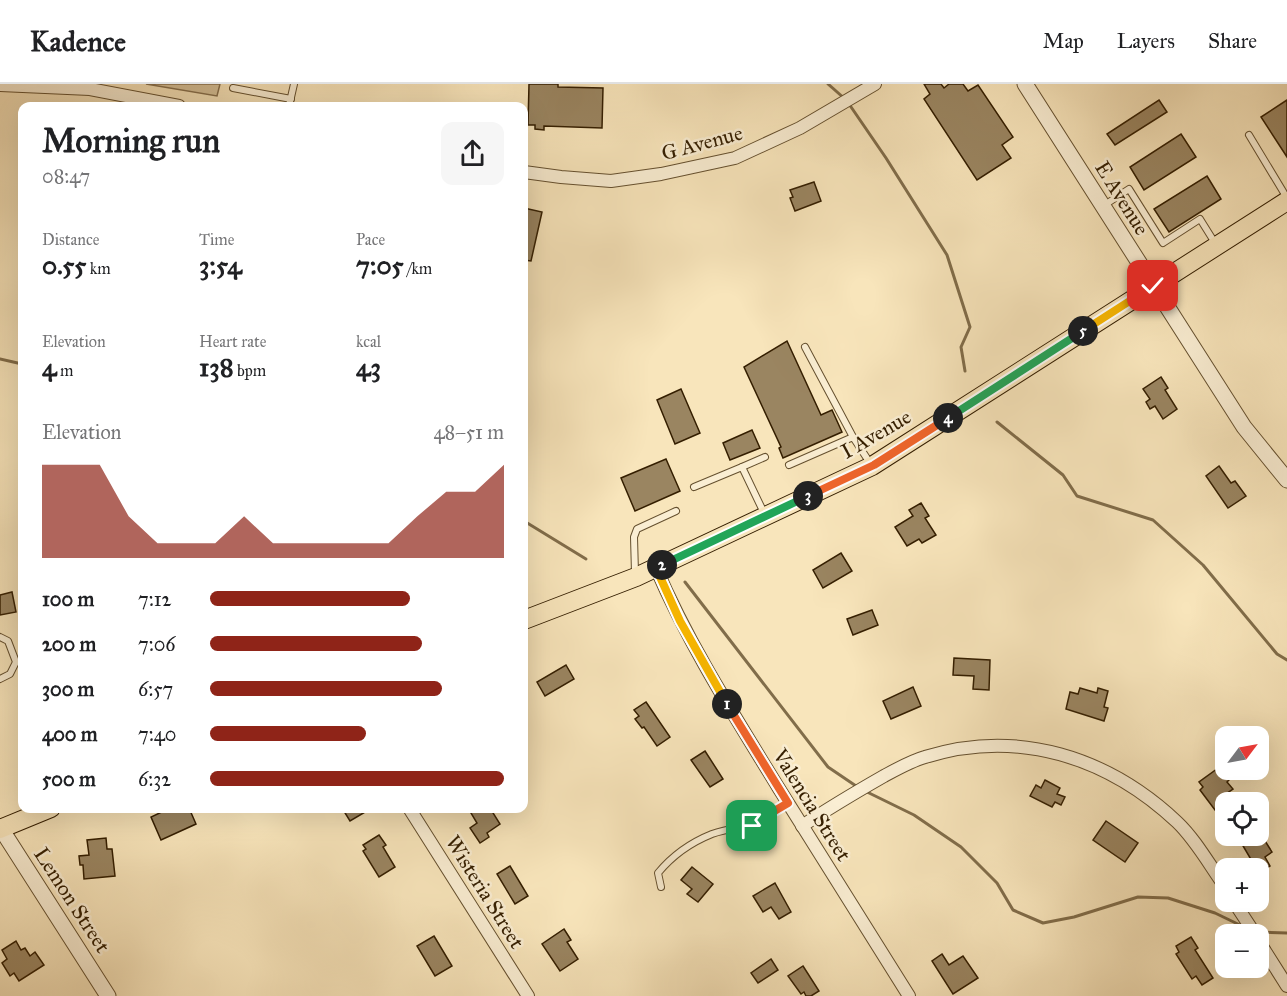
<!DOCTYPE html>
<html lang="en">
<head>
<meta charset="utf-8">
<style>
	body { margin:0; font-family:"IM FELL Great Primer",serif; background:#f6f6f6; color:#202124; height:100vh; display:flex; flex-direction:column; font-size:22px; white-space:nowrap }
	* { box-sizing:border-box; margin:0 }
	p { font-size:20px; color:#757577 }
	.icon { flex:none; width:33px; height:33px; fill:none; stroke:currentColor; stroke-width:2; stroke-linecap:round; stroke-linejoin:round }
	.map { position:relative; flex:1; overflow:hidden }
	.details { position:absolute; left:18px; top:18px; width:510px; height:711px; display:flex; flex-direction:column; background:#fff; border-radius:12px; box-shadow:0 6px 24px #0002 }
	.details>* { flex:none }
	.needle { width:39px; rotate:58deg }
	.buttons { position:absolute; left:1215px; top:642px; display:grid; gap:12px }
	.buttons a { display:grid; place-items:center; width:54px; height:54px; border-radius:12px; background:#fff; box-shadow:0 6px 24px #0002; font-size:30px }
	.pin { position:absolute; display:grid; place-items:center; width:51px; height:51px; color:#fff; margin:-26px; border-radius:12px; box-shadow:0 3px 9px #0006 }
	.km { position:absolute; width:30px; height:30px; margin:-15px; border-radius:50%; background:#222; color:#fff; font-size:16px; line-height:30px; text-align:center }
	.round { display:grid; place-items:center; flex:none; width:63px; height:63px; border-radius:12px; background:#f6f6f6 }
	.headline { display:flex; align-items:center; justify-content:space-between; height:102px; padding:0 24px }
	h1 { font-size:33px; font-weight:700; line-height:45px }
	.figures { display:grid; grid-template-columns:repeat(3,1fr); gap:9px; height:102px; padding:6px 24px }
	.figures div { display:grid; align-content:center }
	.figures b { font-size:26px; font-weight:700 }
	.figures small { font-size:16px; font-weight:400 }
	.figures p { font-size:16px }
	.chart { height:168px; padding:12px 24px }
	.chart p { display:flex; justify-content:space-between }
	.chart svg { width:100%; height:108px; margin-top:6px; fill:#8f2418; opacity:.7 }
	ul { padding:0 24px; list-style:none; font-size:20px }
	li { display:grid; grid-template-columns:96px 72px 1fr; align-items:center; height:45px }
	li i { height:15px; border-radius:8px; background:#8f2418 }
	header { display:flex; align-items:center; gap:36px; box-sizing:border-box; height:84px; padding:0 30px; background:#fff; border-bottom:2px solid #e0e0e0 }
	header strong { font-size:28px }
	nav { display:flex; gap:33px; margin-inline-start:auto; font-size:21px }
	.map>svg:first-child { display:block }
	.green { fill:#d7c39b; stroke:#86704e; stroke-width:1.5 }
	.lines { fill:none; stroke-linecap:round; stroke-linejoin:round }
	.stream { stroke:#816d4a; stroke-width:3 }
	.building { fill:#9a8561; stroke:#341e00; stroke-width:1.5 }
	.service-casing { stroke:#65502f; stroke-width:8 }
	.minor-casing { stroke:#65502f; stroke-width:14 }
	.tertiary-casing { stroke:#65502f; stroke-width:17 }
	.primary-casing { stroke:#341e00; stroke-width:20 }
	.service { stroke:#faeed3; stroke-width:6 }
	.minor { stroke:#faeed3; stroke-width:12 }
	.tertiary { stroke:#faeed3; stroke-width:15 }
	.primary { stroke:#f8e5bb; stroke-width:18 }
	.split-1-casing { stroke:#fff; stroke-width:12 }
	.split-2-casing { stroke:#fff; stroke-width:12 }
	.split-3-casing { stroke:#fff; stroke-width:12 }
	.split-4-casing { stroke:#fff; stroke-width:12 }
	.split-5-casing { stroke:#fff; stroke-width:12 }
	.split-6-casing { stroke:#fff; stroke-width:12 }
	.split-1 { stroke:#f0652b; stroke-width:8 }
	.split-2 { stroke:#f5b400; stroke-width:8 }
	.split-3 { stroke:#22a559; stroke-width:8 }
	.split-4 { stroke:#f0652b; stroke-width:8 }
	.split-5 { stroke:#22a559; stroke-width:8 }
	.split-6 { stroke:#f5b400; stroke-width:8 }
	.labels { text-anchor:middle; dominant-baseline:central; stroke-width:5; stroke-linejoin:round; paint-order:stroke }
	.street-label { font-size:21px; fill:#341e00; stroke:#faeed3 }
</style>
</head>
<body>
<header>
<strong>Kadence</strong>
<nav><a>Map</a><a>Layers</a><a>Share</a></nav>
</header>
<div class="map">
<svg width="1287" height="912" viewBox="0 0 1287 912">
	<rect width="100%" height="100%" fill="#f8e5bb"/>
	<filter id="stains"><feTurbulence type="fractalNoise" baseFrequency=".00333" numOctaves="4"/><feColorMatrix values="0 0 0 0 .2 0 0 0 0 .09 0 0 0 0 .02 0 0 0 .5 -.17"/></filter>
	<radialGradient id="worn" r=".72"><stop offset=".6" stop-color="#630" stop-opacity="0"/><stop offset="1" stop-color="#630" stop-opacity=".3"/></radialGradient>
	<polygon class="green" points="146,0 220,0 217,12"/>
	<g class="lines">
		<g class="stream">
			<polyline points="828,0 845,15"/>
			<polyline points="849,20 886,74 947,171 970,243 961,263 965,287"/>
			<polyline points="0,275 22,280"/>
			<polyline points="997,338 1063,391 1077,412 1153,436 1203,481 1277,570 1287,576"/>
			<polyline points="524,437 586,475"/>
			<polyline points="685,498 828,683 859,704"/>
			<polyline points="865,707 914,731 961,763 997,799 1013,826 1043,839 1074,833 1138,813 1168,814 1215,829 1244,843"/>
			<polyline points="1259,848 1287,849"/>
		</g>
	</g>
	<g class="building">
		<polygon points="529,0 558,0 558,3 603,4 602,44 544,42 544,46 535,45 535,41 528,41"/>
		<polygon points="924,0 941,0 944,4 949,0 963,0 968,7 978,1 1013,53 1002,61 1011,74 977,96 924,15 930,10"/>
		<polygon points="1159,16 1167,28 1115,61 1107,50"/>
		<polygon points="1287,16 1287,73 1261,33"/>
		<polygon points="1181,50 1196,73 1144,106 1130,83"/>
		<polygon points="1207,92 1221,115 1169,148 1154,125"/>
		<polygon points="814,98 821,117 795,127 790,114 793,113 790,106"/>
		<polygon points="524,124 542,128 531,177 524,176"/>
		<polygon points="787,257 821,331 832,326 842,348 783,374 779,364 781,363 744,283"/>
		<polygon points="1161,293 1168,304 1165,306 1177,325 1163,335 1155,322 1150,325 1146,318 1150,315 1143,305"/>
		<polygon points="681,305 700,349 675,360 657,316"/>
		<polygon points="752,346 760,364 730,376 723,359"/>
		<polygon points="666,375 680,407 635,427 621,394"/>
		<polygon points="1219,382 1231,399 1235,397 1246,412 1228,424 1206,392"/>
		<polygon points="921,419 929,432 925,434 936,451 922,459 919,455 907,462 895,443 913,432 909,426"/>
		<polygon points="841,469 852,487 823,504 813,486"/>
		<polygon points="12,508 16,528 0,531 0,511"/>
		<polygon points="872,526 878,541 853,551 847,535"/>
		<polygon points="954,574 990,576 989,606 973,605 974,592 953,591"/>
		<polygon points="566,581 574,595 545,612 537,598"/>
		<polygon points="913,603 921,622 891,635 883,617"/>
		<polygon points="1080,604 1097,609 1098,604 1108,607 1104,623 1108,624 1104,637 1066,625 1070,608 1078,610"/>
		<polygon points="646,618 670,653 657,662 644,643 642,644 635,635 639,632 634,626"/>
		<polygon points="705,667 723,695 710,703 691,676"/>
		<polygon points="1221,682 1230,695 1227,698 1233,705 1223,712 1226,716 1226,725 1218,730 1200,706 1203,703 1199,698"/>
		<polygon points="1045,696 1060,704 1057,710 1065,713 1061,721 1055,718 1052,723 1030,712 1036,701 1041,704"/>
		<polygon points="170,724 189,724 196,740 161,756 151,733"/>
		<polygon points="342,724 372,724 350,737"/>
		<polygon points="468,724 490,724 500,740 487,749 489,753 480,759 470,744 477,739"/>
		<polygon points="1106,737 1138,759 1125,778 1093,756"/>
		<polygon points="379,751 386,761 383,763 395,783 379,793 363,767 366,765 363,761"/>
		<polygon points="1246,752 1262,752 1272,768 1265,773 1270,782 1259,789 1258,784 1256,784 1239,755"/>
		<polygon points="106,754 107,765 112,765 115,792 84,795 83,781 80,781 79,772 89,771 87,756"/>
		<polygon points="510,782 528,812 515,820 497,790"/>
		<polygon points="692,783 713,800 698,818 687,810 692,805 681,796"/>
		<polygon points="775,799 791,828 779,835 771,823 763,828 753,812"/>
		<polygon points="564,845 571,856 567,858 578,875 560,887 542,860"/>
		<polygon points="434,852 452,882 435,892 417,862"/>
		<polygon points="1191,853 1198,864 1195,866 1213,894 1202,901 1196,892 1192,895 1176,870 1179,868 1176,862"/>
		<polygon points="16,857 21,866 25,864 30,872 35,868 44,881 19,897 14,889 10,892 2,879 7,875 2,866"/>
		<polygon points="942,870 949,881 963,872 978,894 953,910 932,877"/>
		<polygon points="771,875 778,886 758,899 751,889"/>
		<polygon points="803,882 819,907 811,912 806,912 804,908 801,910 788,892"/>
	</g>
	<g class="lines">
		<g class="service-casing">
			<g id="service">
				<polyline points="233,4 291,15"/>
				<polyline points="289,22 294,0"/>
				<polyline points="1249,51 1287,114"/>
				<polyline points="1103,122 1129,105 1163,159 1200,135 1215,159"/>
				<polyline points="805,263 853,353"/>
				<polyline points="789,381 853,353 870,379"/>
				<polyline points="742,383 765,373"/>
				<polyline points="694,403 742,383 764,429"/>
				<polyline points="635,489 634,453 637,445 676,427"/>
				<polyline points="0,553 8,557 16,578 10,590 0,595"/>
				<path d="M661,803l-3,-14c14,-17 34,-31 54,-39 17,-6 35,-7 52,-12l7,-9 17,-10"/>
			</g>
		</g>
		<g class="minor-casing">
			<g id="minor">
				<polyline points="0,1 90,5 179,22"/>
				<polyline points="524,88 561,93 611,97 661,90 735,74 800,44 875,0"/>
				<path d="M656,484c33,77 78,147 122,219 44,70 87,140 131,209"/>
				<polyline points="409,724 528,912"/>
				<path d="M802,742c27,-18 54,-34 82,-50 13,-7 27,-15 41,-19 93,-29 183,0 252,65 19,18 33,44 49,66"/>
				<polyline points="1234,818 1255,850"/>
				<polyline points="1258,856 1287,902"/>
			</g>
		</g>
		<g class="tertiary-casing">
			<g id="tertiary">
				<polyline points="1025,0 1244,343 1287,396"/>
				<polyline points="0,743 108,912"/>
			</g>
		</g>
		<g class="primary-casing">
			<g id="primary">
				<polyline points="524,536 636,493 872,382 1287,117"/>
				<polyline points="0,745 51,724"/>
			</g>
		</g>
		<use href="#service" class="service"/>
		<use href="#minor" class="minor"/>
		<use href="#tertiary" class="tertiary"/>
		<use href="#primary" class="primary"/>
	</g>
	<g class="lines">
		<g class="split-1-casing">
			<polyline id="split-1" points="727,620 788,719 771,729 764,738 752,742"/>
		</g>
		<g class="split-2-casing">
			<polyline id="split-2" points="662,481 656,484 680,537 727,620"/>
		</g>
		<g class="split-3-casing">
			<polyline id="split-3" points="662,481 808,412"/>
		</g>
		<g class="split-4-casing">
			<polyline id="split-4" points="808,412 874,381 948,334"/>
		</g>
		<g class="split-5-casing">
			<polyline id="split-5" points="948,334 1083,247"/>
		</g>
		<g class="split-6-casing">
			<polyline id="split-6" points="1083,247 1153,202"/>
		</g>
		<use href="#split-1" class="split-1"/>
		<use href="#split-2" class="split-2"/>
		<use href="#split-3" class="split-3"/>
		<use href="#split-4" class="split-4"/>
		<use href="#split-5" class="split-5"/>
		<use href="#split-6" class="split-6"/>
	</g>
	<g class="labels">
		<g class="street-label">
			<text transform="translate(702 59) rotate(-15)">G Avenue</text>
			<text transform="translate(1122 114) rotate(58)">E Avenue</text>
			<text transform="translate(876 350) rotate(-30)">I Avenue</text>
			<text transform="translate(812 721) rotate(58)">Valencia Street</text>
			<text transform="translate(485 808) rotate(58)">Wisteria Street</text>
			<text transform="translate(72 816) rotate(57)">Lemon Street</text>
		</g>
	</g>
	<rect width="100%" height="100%" filter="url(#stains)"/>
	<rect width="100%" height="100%" fill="url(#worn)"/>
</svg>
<div class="buttons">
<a><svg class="needle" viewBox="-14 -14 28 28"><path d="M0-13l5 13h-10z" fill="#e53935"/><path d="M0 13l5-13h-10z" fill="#757577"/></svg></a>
<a><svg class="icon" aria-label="locate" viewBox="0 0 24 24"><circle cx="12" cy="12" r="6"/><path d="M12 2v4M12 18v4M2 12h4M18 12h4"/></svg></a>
<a>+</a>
<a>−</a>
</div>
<div class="pin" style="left:752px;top:742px;background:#1e9e55"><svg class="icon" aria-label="arrive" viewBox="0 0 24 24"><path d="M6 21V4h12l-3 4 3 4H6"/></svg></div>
<div class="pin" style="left:1153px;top:202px;background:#d93025"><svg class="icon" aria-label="check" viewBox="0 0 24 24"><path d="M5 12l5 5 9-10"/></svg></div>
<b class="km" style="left:727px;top:620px">1</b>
<b class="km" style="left:662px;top:481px">2</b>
<b class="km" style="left:808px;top:412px">3</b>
<b class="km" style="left:948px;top:334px">4</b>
<b class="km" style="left:1083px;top:247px">5</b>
<section class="details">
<div class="headline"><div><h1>Morning run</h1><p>08:47</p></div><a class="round"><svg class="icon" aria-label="share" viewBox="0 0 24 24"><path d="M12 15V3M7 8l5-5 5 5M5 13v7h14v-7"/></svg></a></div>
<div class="figures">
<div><p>Distance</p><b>0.55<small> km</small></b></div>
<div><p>Time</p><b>3:54</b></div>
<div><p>Pace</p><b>7:05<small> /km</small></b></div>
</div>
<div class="figures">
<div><p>Elevation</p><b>4<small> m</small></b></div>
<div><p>Heart rate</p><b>138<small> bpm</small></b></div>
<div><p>kcal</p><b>43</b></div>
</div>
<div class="chart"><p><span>Elevation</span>48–51 m</p>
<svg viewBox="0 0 160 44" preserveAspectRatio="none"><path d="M0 44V6L10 6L20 6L30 27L40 38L50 38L60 38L70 27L80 38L90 38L100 38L110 38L120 38L130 27L140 17L150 17L160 6V44z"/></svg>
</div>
<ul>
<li><b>100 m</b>7:12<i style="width:68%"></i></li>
<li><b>200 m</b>7:06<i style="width:72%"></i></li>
<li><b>300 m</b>6:57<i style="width:79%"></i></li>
<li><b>400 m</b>7:40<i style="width:53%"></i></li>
<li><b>500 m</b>6:32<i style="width:100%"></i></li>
</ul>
</section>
</div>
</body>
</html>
